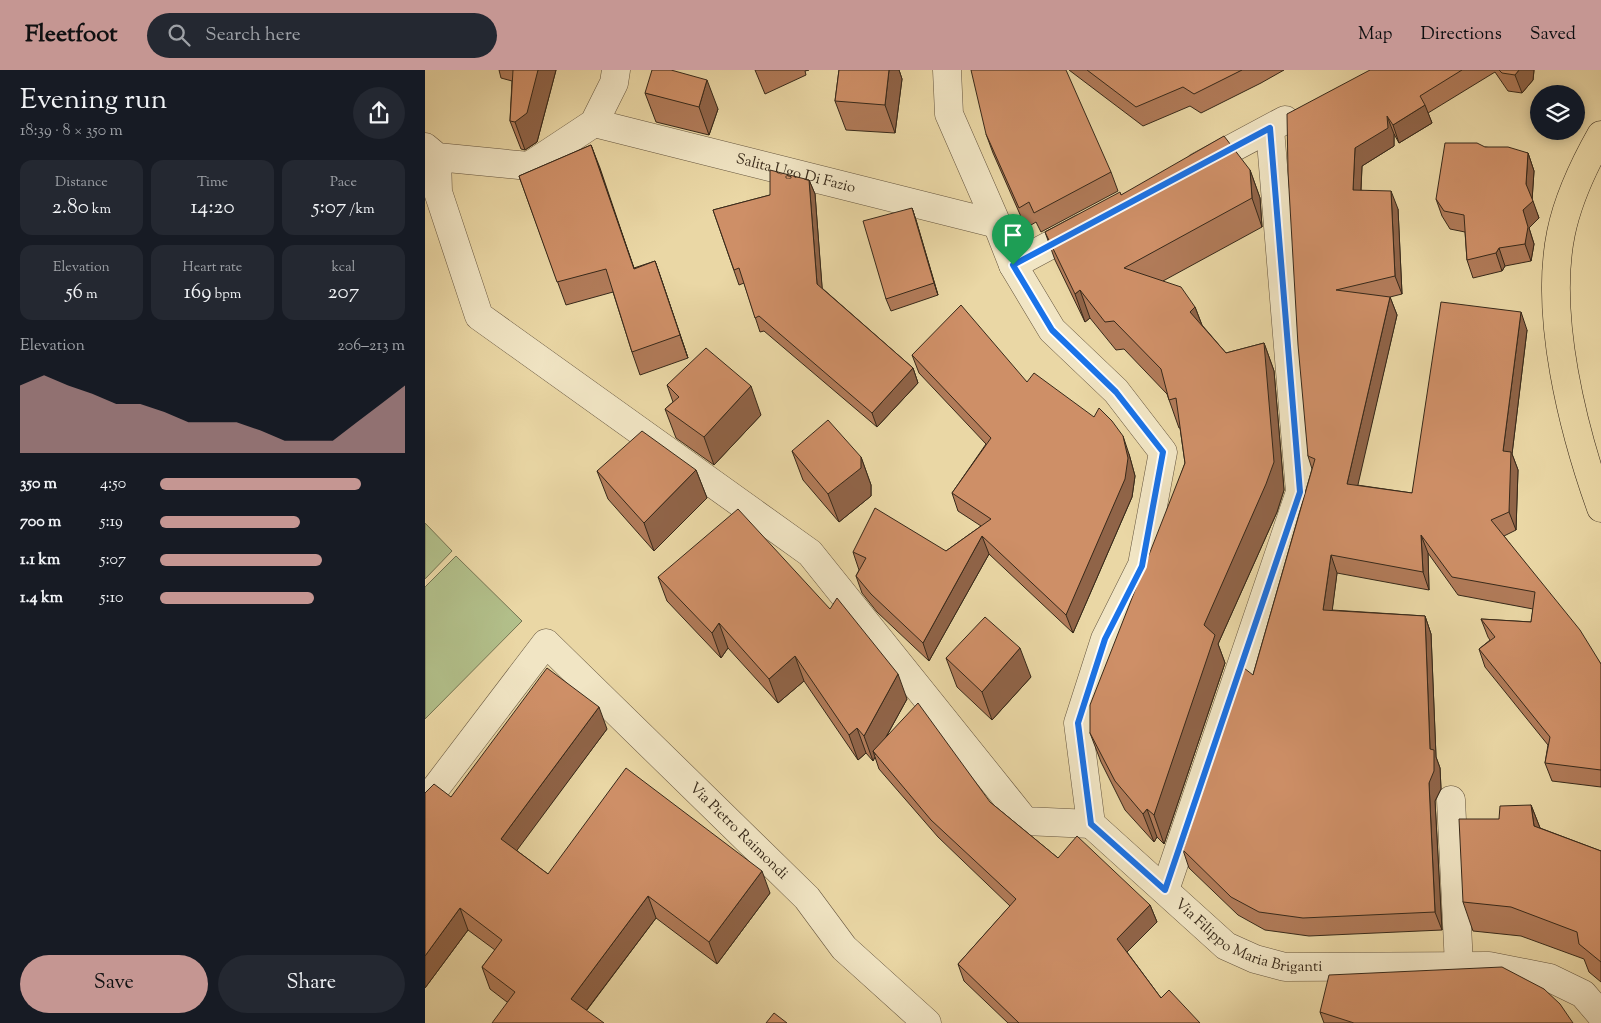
<!DOCTYPE html>
<html lang="en">
<head>
<meta charset="utf-8">
<style>
	body { margin:0; font-family:"Sorts Mill Goudy",serif; background:#242831; color:#f1f3f6; height:100vh; display:flex; flex-direction:column; font-size:19px; white-space:nowrap }
	* { box-sizing:border-box; margin:0 }
	p { font-size:16px; color:#9ea1a6 }
	.icon { flex:none; width:28px; height:28px; fill:none; stroke:currentColor; stroke-width:2; stroke-linecap:round; stroke-linejoin:round }
	.map { position:relative; flex:1; overflow:hidden }
	.panel { display:flex; flex-direction:column; background:#171b24; width:425px }
	.panel>* { flex:none }
	.tools { position:absolute; left:1105px; top:15px; display:grid; gap:10px }
	.tools a { display:grid; place-items:center; width:55px; height:55px; border-radius:50%; background:#171b24; box-shadow:0 2px 12px #0003; font-size:25px }
	.pin { position:absolute; display:grid; place-items:center; width:42px; height:42px; color:#fff; margin:-51px -21px; border-radius:50% 50% 50% 0; rotate:-45deg; box-shadow:0 0 5px #0007 }
	.pin .icon { rotate:45deg }
	.round { display:grid; place-items:center; flex:none; width:52px; height:52px; border-radius:26px; background:#242831 }
	.overview { display:flex; align-items:center; justify-content:space-between; height:85px; padding:0 20px }
	h1 { font-size:28px; font-weight:600; line-height:38px }
	.figures { display:grid; grid-template-columns:repeat(3,1fr); gap:8px; height:85px; padding:5px 20px }
	.figures div { display:grid; align-content:center; border-radius:12px; background:#242831; text-align:center }
	.figures b { font-size:21px; font-weight:600 }
	.figures small { font-size:14px; font-weight:400 }
	.figures p { font-size:14px }
	.chart { height:140px; padding:10px 20px }
	.chart p { display:flex; justify-content:space-between }
	.chart svg { width:100%; height:90px; margin-top:5px; fill:#c59692; opacity:.7 }
	.action { display:flex; gap:10px; margin-top:auto; padding:10px 20px }
	.action a { flex:1; height:58px; border-radius:30px; background:#c59692; color:#111; font-size:20px; font-weight:600; line-height:58px; text-align:center }
	.action a+a { background:#242831; color:#f1f3f6 }
	ul { padding:0 20px; list-style:none; font-size:16px }
	li { display:grid; grid-template-columns:80px 60px 1fr; align-items:center; height:38px }
	li i { height:12px; border-radius:6px; background:#c59692 }
	header { display:flex; align-items:center; gap:30px; box-sizing:border-box; height:70px; padding:0 25px; background:#c59692; color:#111 }
	header strong { font-size:24px }
	nav { display:flex; gap:28px; margin-inline-start:auto; font-size:18px }
	.search { width:350px; height:45px; background:#242831; display:flex; align-items:center; gap:12px; box-sizing:border-box; padding:0 18px; border-radius:28px; color:#9ea1a6; font-size:19px }
	main { display:flex; flex:1; min-height:0 }
	.map>svg:first-child { display:block }
	.green { fill:#b2bf8a; stroke:#747452 }
	.lines { fill:none; stroke-linecap:round; stroke-linejoin:round }
	.minor-casing { stroke:#64543d; stroke-width:29 }
	.highway-casing { stroke:#37291a; stroke-width:29 }
	.minor { stroke:#f1e5c4; stroke-width:28 }
	.highway { stroke:#ead7a5; stroke-width:28 }
	.wall { fill:#b17b59; stroke:#37291a }
	.shaded-wall { fill:#906448; stroke:#37291a }
	.building { fill:#ce8f67; stroke:#37291a }
	.route-casing { stroke:#fff; stroke-width:10 }
	.route { stroke:#1a73e8; stroke-width:6 }
	.labels { text-anchor:middle; dominant-baseline:central; stroke-width:4; stroke-linejoin:round; paint-order:stroke }
	.street-label { font-size:15px; fill:#37291a; stroke:#f1e5c4 }
</style>
</head>
<body>
<header>
<strong>Fleetfoot</strong>
<div class="search"><svg class="icon" aria-label="search" viewBox="0 0 24 24"><circle cx="10" cy="10" r="6"/><path d="M15 15l6 6"/></svg>Search here</div>
<nav><a>Map</a><a>Directions</a><a>Saved</a></nav>
</header>
<main>
<section class="panel">
<div class="overview"><div><h1>Evening run</h1><p>18:39 · 8 × 350 m</p></div><a class="round"><svg class="icon" aria-label="share" viewBox="0 0 24 24"><path d="M12 15V3M7 8l5-5 5 5M5 13v7h14v-7"/></svg></a></div>
<div class="figures">
<div><p>Distance</p><b>2.80<small> km</small></b></div>
<div><p>Time</p><b>14:20</b></div>
<div><p>Pace</p><b>5:07<small> /km</small></b></div>
</div>
<div class="figures">
<div><p>Elevation</p><b>56<small> m</small></b></div>
<div><p>Heart rate</p><b>169<small> bpm</small></b></div>
<div><p>kcal</p><b>207</b></div>
</div>
<div class="chart"><p><span>Elevation</span>206–213 m</p>
<svg viewBox="0 0 160 44" preserveAspectRatio="none"><path d="M0 44V11L10 6L20 11L30 15L40 20L50 20L60 24L70 29L80 29L90 29L100 33L110 38L120 38L130 38L140 29L150 20L160 11V44z"/></svg>
</div>
<ul>
<li><b>350 m</b>4:50<i style="width:82%"></i></li>
<li><b>700 m</b>5:19<i style="width:57%"></i></li>
<li><b>1.1 km</b>5:07<i style="width:66%"></i></li>
<li><b>1.4 km</b>5:10<i style="width:63%"></i></li>
</ul>
<div class="action"><a>Save</a><a>Share</a></div>
</section>
<div class="map">
<svg width="1176" height="953" viewBox="0 0 1176 953">
	<rect width="100%" height="100%" fill="#ead7a5"/>
	<filter id="stains"><feTurbulence type="fractalNoise" baseFrequency=".004" numOctaves="4"/><feColorMatrix values="0 0 0 0 .2 0 0 0 0 .09 0 0 0 0 .02 0 0 0 .5 -.17"/></filter>
	<radialGradient id="worn" r=".72"><stop offset=".6" stop-color="#630" stop-opacity="0"/><stop offset="1" stop-color="#630" stop-opacity=".3"/></radialGradient>
	<g class="green">
		<polygon points="0,453 27,481 0,509"/>
		<polygon points="31,486 97,551 0,649 0,517"/>
	</g>
	<g class="lines">
		<g class="minor-casing">
			<g id="minor">
				<path id="s1" d="M522,0l2,44 48,110 16,41 39,65 64,61 47,61 -21,113 -37,74 -27,84 13,101 135,122 29,13 30,8 204,-1 61,12 33,16 18,21"/>
				<path id="s2" d="M169,53l403,101"/>
				<polyline points="0,77 12,87 104,96 169,53 189,13 191,0"/>
				<polyline points="12,87 13,122 54,246 385,483 600,751 666,754"/>
				<polyline points="774,96 860,50"/>
				<polyline points="588,195 657,158"/>
				<polyline points="1026,730 1034,896"/>
				<path id="s3" d="M0,732l121,-159 261,255 37,50 83,75"/>
				<polyline points="740,820 875,422 845,59"/>
			</g>
		</g>
		<g class="highway-casing">
			<path id="highway" d="M1176,65c-17,30 -33,64 -40,98 -17,83 12,197 40,275"/>
		</g>
		<use href="#minor" class="minor"/>
		<use href="#highway" class="highway"/>
	</g>
	<g class="wall">
		<polygon points="74,0 131,0 112,72 100,80 96,79 85,51 87,11 76,8"/>
		<polygon points="330,0 384,0 380,1 381,5 340,24"/>
		<polygon points="414,0 474,0 477,9 470,63 421,60 410,31"/>
		<polygon points="644,0 859,0 836,13 776,43 765,36 718,56"/>
		<polygon points="945,0 1109,0 1108,10 1097,23 1083,21 1070,2 1003,43 1007,53 974,73 969,64 969,76 937,96 936,120 973,139 977,224 965,227 972,245 932,415 987,423 1102,260 1087,384 1093,400 1091,460 1079,466 1176,594 1176,717 1127,711 1120,693 1123,675 1060,597 1054,579 1065,570 1063,567 1056,549 1106,552 1108,539 1033,525 1003,483 1004,520 912,503 907,540 1000,546 1006,564 1011,687 1015,698 1016,719 1010,731 1017,860 884,866 840,860 813,845 764,798 758,780 828,605 887,399 883,386"/>
		<polygon points="220,23 293,39 284,65 231,52"/>
		<polygon points="561,64 686,102 693,121 616,162 611,152 601,158 568,83"/>
		<polygon points="166,75 209,198 230,191 263,288 215,305 207,282 188,222 141,235 94,106"/>
		<polygon points="1060,77 1103,83 1109,101 1107,130 1114,148 1104,158 1109,174 1106,191 1080,196 1077,201 1048,208 1042,190 1040,162 1025,159 1017,146 1011,129"/>
		<polygon points="825,100 835,128 837,157 738,211 770,237 777,255 801,283 839,273 849,301 859,420 852,442 793,574 800,593 739,774 732,767 729,772 700,740 676,692 665,663 760,393 755,358 754,358 742,324 699,279 691,280 665,248 660,252 630,190 620,162 696,125"/>
		<polygon points="384,110 390,124 397,218 488,298 493,313 452,357 339,261 335,262 319,213 314,215 288,140 345,125"/>
		<polygon points="487,138 491,150 513,225 466,241 461,229"/>
		<polygon points="487,285 602,312 704,384 710,406 707,427 648,563 564,484 504,591 452,542 437,523 431,506 434,500 428,482 521,481 556,456 533,441 527,423 561,374 494,303"/>
		<polygon points="242,315 336,345 289,395 251,368 240,339 248,332"/>
		<polygon points="367,381 436,387 446,415 446,426 414,452 378,410"/>
		<polygon points="271,400 282,428 229,481 183,429 172,401"/>
		<polygon points="233,507 482,629 460,669 565,732 633,788 725,835 732,852 702,882 736,928 775,953 583,953 539,911 533,894 585,836 513,767 454,699 450,687 448,691 441,683 433,690 379,611 353,633 303,578 296,588 242,531"/>
		<polygon points="521,588 606,607 567,650 532,617"/>
		<polygon points="182,659 91,780 123,804 345,823 292,894 231,848 162,940 82,932 65,919 57,897 70,880 43,860 0,918 26,727"/>
		<polygon points="1106,735 1115,758 1176,781 1176,912 1164,902 1159,889 1096,866 1048,861 1038,832 1074,749"/>
		<polygon points="895,942 1148,953 899,953"/>
	</g>
	<g class="shaded-wall">
		<polygon points="113,0 131,0 112,72 100,80 90,52"/>
		<polygon points="464,0 474,0 477,9 470,63 460,35"/>
		<polygon points="1094,0 1109,0 1108,10 1097,23 1090,5"/>
		<polygon points="282,10 293,39 284,65 274,37"/>
		<polygon points="1000,35 1007,53 974,73 968,55"/>
		<polygon points="962,46 969,64 969,76 937,96 935,138 928,120 930,78"/>
		<polygon points="166,75 175,98 217,222 209,199"/>
		<polygon points="1103,83 1109,101 1107,131 1108,131 1114,148 1104,158 1109,174 1106,191 1100,174 1098,140 1101,114"/>
		<polygon points="825,100 835,128 837,157 827,128"/>
		<polygon points="384,110 390,124 398,229 392,214"/>
		<polygon points="966,121 973,139 977,224 970,206"/>
		<polygon points="487,138 491,150 513,225 509,213"/>
		<polygon points="1074,178 1080,196 1077,201 1071,183"/>
		<polygon points="230,191 238,214 263,288 255,265"/>
		<polygon points="655,220 665,248 660,252 650,224"/>
		<polygon points="965,227 972,245 929,432 922,414"/>
		<polygon points="770,237 781,266 765,242"/>
		<polygon points="1096,242 1102,260 1087,384 1093,400 1091,460 1084,442 1078,381"/>
		<polygon points="839,273 849,301 859,420 852,442 793,574 800,593 739,774 729,745"/>
		<polygon points="488,298 493,313 452,357 447,343"/>
		<polygon points="326,316 336,345 289,395 279,367"/>
		<polygon points="698,366 704,384 710,406 707,427 648,563 641,545"/>
		<polygon points="436,387 446,415 446,426 414,452 403,424"/>
		<polygon points="271,400 282,428 229,481 219,453"/>
		<polygon points="996,465 1003,483 1004,520 998,502"/>
		<polygon points="557,466 564,484 504,591 498,573"/>
		<polygon points="906,485 912,503 905,558 898,540"/>
		<polygon points="1000,546 1006,564 1011,687 1015,698 1016,719 1010,731 1017,860 1010,842 1004,713 1005,679"/>
		<polygon points="294,553 303,578 296,588 287,563"/>
		<polygon points="595,578 606,607 567,650 557,622"/>
		<polygon points="370,586 379,611 353,633 344,609"/>
		<polygon points="473,604 482,629 451,685 448,681 450,687 448,691 439,666"/>
		<polygon points="174,637 182,659 84,791 76,769"/>
		<polygon points="432,658 441,683 433,690 424,665"/>
		<polygon points="1106,735 1117,763 1109,756"/>
		<polygon points="722,739 732,767 729,772 718,744"/>
		<polygon points="337,801 345,823 292,894 284,872"/>
		<polygon points="223,826 231,848 154,950 146,929"/>
		<polygon points="725,835 732,852 698,886 692,869"/>
		<polygon points="35,838 43,860 0,918 0,886"/>
	</g>
	<g class="building">
		<polygon points="88,0 113,0 102,43 90,52 85,51"/>
		<polygon points="227,0 246,0 282,10 274,37 220,23"/>
		<polygon points="414,0 464,0 460,35 410,31"/>
		<polygon points="546,0 641,0 686,102 609,143 604,132 594,138 561,64"/>
		<polygon points="662,0 817,0 769,24 758,17 711,37"/>
		<polygon points="945,0 1037,0 995,26 1000,35 968,55 962,46 963,58 930,78 928,120 966,121 970,206 911,220 965,227 922,414 987,423 1016,232 1096,242 1078,381 1086,382 1084,442 1066,450 1155,560 1176,594 1176,700 1120,693 1125,667 1054,579 1070,567 1056,549 1106,552 1110,522 1027,507 996,465 998,502 906,485 898,540 1000,546 1005,679 1009,680 1009,701 1004,713 1010,842 878,848 834,842 806,827 758,780 819,598 828,605 890,389 883,386 873,275 863,102 862,44"/>
		<polygon points="1074,0 1094,0 1090,5 1077,3"/>
		<polygon points="799,66 825,100 827,128 699,198 756,217 770,237 765,242 801,283 839,273 849,392 841,414 779,555 790,565 729,745 722,739 718,744 690,711 665,663 665,635 760,393 751,328 744,330 736,299 689,251 680,252 655,220 650,224 620,162 695,122 696,125"/>
		<polygon points="1020,73 1052,73 1060,77 1083,77 1103,83 1101,114 1108,131 1098,140 1103,157 1100,174 1074,178 1071,183 1042,190 1039,145 1019,141 1011,129"/>
		<polygon points="166,75 209,199 230,191 255,265 207,282 181,199 132,212 94,106"/>
		<polygon points="345,100 384,110 392,214 488,298 447,343 334,246 330,248 314,198 309,200 288,140 345,125"/>
		<polygon points="487,138 509,213 461,229 438,151"/>
		<polygon points="536,235 602,312 609,303 669,347 674,338 687,351 698,366 703,388 700,409 641,545 557,466 498,573 446,524 431,506 441,488 428,482 450,438 521,481 566,449 527,423 566,368 487,285"/>
		<polygon points="281,278 326,316 279,367 240,339 254,327 242,315"/>
		<polygon points="403,350 436,387 436,398 403,424 367,381"/>
		<polygon points="217,361 271,400 219,453 172,401"/>
		<polygon points="313,439 405,539 412,528 473,604 439,666 432,658 424,665 370,586 344,609 294,553 287,563 233,507"/>
		<polygon points="560,547 595,578 557,622 521,588"/>
		<polygon points="122,598 174,637 76,769 123,804 201,698 337,801 284,872 223,826 146,929 179,953 67,953 90,922 57,897 77,870 35,838 0,886 0,723 9,714 26,727"/>
		<polygon points="493,633 565,732 633,788 652,766 725,835 692,869 736,928 744,920 775,953 594,953 533,894 591,829 506,750 448,681"/>
		<polygon points="1106,735 1109,756 1176,781 1176,892 1154,874 1152,862 1086,837 1038,832 1034,749 1074,749 1075,736"/>
		<polygon points="1077,897 1119,919 1135,934 1148,953 929,953 895,942 904,905"/>
		<polygon points="349,943 362,953 341,953"/>
	</g>
	<g class="lines">
		<g class="route-casing">
			<polygon id="route" points="845,58 875,422 740,820 666,754 653,653 680,569 717,496 738,382 691,322 627,260 588,195"/>
		</g>
		<use href="#route" class="route"/>
	</g>
	<g class="labels">
		<g class="street-label">
			<text stroke="none"><textPath href="#s2" startOffset="208">Salita Ugo Di Fazio</textPath></text>
			<text stroke="none"><textPath href="#s3" startOffset="469">Via Pietro Raimondi</textPath></text>
			<text stroke="none"><textPath href="#s1" startOffset="1036">Via Filippo Maria Briganti</textPath></text>
		</g>
	</g>
	<rect width="100%" height="100%" filter="url(#stains)"/>
	<rect width="100%" height="100%" fill="url(#worn)"/>
</svg>
<div class="tools">
<a><svg class="icon" aria-label="layers" viewBox="0 0 24 24"><path d="M12 4l9 5-9 5-9-5zM3 14l9 5 9-5"/></svg></a>
</div>
<div class="pin" style="left:588px;top:195px;background:#1e9e55"><svg class="icon" aria-label="arrive" viewBox="0 0 24 24"><path d="M6 21V4h12l-3 4 3 4H6"/></svg></div>
</div>
</main>
</body>
</html>
